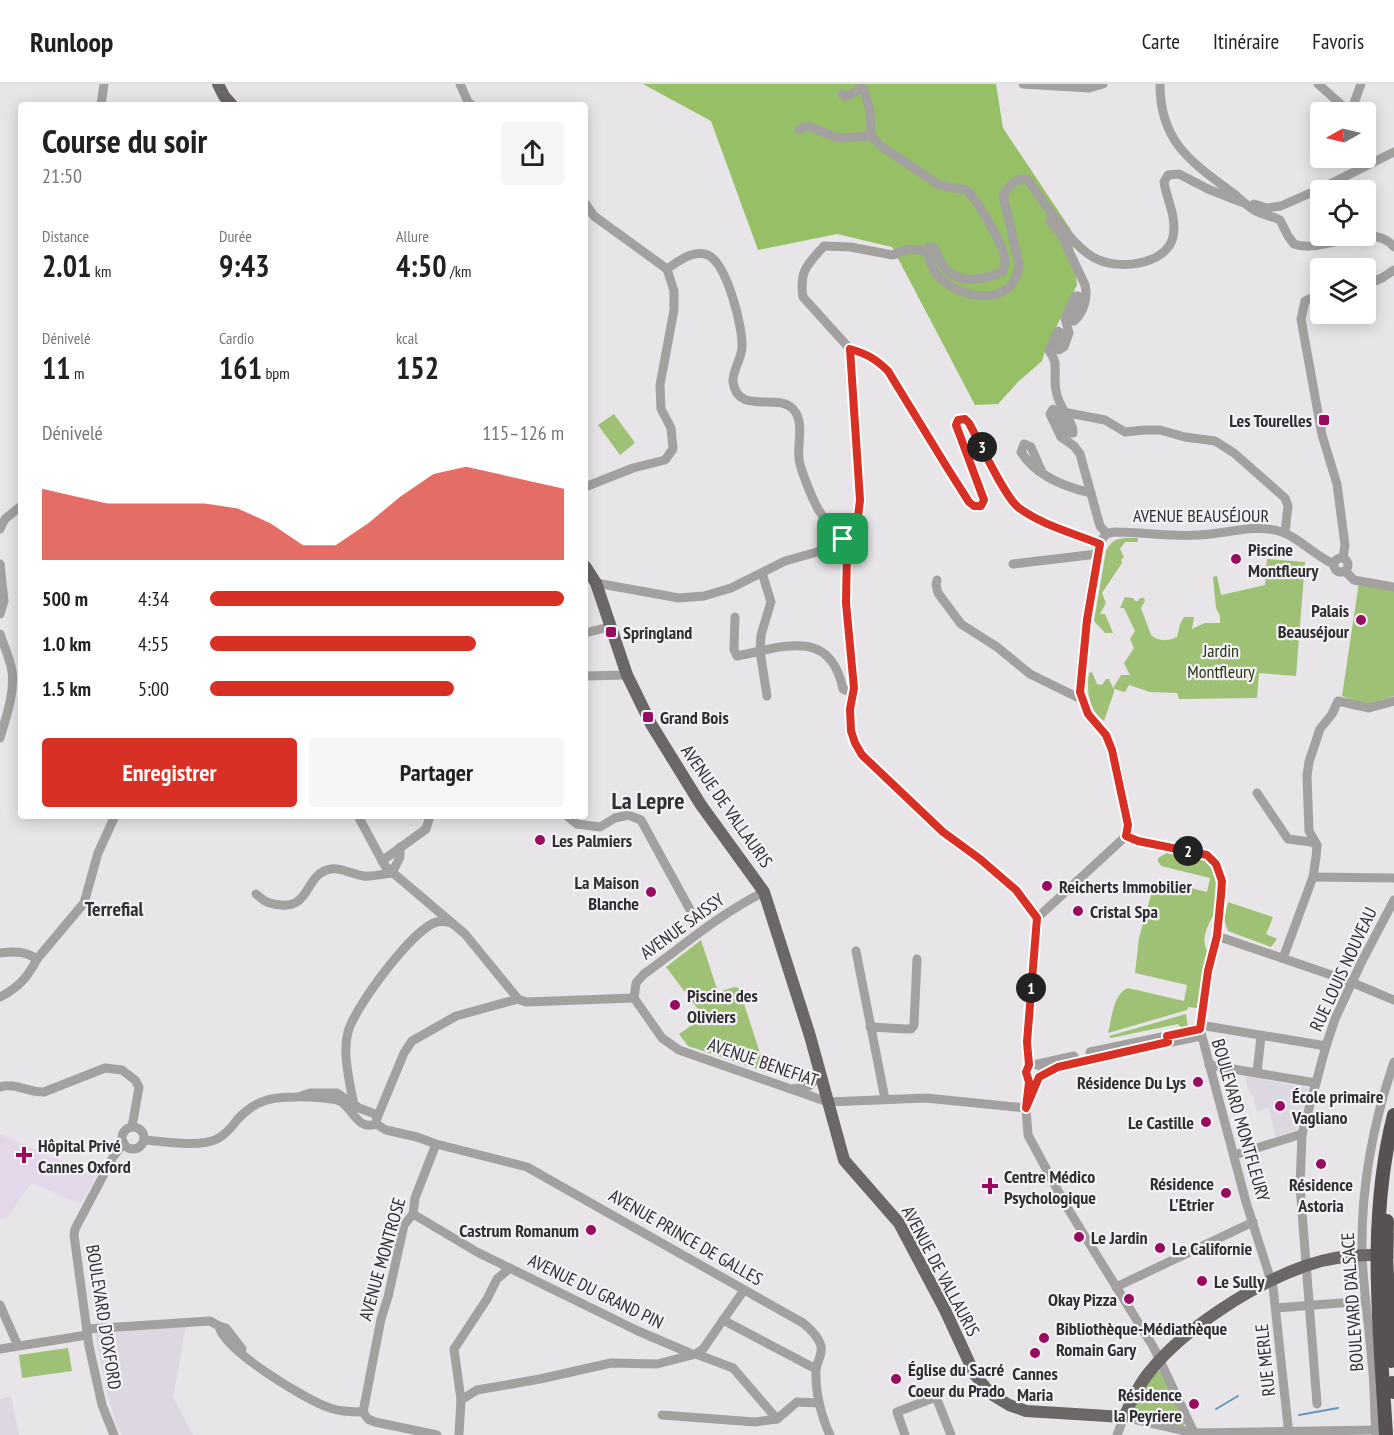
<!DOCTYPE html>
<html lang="fr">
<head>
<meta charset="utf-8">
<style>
	body { margin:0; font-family:"PT Sans Narrow",sans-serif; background:#f6f6f6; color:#202124; height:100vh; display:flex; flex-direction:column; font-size:22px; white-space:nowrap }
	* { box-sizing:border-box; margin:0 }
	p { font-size:20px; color:#757577 }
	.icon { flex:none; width:33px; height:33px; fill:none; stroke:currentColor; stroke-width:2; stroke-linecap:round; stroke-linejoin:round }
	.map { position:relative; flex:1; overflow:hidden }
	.details { position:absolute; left:18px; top:18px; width:570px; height:717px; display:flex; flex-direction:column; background:#fff; border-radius:6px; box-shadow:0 3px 15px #0003 }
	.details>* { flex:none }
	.needle { width:39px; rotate:262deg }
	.fabs { position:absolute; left:1310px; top:18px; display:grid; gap:12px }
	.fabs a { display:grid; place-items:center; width:66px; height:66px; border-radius:6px; background:#fff; box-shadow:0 3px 15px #0003; font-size:30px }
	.pin { position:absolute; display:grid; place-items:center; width:51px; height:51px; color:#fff; margin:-26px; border-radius:12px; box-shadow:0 3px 9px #0006 }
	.km { position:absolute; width:30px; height:30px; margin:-15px; border-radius:50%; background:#222; color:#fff; font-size:16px; line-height:30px; text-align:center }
	.round { display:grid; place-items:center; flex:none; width:63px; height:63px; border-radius:6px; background:#f6f6f6 }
	.headline { display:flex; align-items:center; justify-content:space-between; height:102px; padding:0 24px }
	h1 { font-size:33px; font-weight:700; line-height:45px }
	.metrics { display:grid; grid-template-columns:repeat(3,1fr); gap:9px; height:102px; padding:6px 24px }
	.metrics div { display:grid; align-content:center }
	.metrics b { font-size:30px; font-weight:700 }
	.metrics small { font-size:16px; font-weight:400 }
	.metrics p { font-size:16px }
	.chart { height:168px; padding:12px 24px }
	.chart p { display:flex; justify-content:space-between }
	.chart svg { width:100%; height:108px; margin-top:6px; fill:#d93025; opacity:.7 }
	.action { display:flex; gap:12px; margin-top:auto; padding:12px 24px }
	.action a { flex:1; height:69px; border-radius:6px; background:#d93025; color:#fff; font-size:24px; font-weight:700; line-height:69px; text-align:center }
	.action a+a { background:#f6f6f6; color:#202124 }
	ul { padding:0 24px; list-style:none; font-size:20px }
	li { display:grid; grid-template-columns:96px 72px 1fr; align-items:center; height:45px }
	li i { height:15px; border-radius:8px; background:#d93025 }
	header { display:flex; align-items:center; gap:36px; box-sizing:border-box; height:84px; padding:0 30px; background:#fff; border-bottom:2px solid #e0e0e0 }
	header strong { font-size:28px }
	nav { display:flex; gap:33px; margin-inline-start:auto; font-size:21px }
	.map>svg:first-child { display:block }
	.built { fill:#ddd7e2 }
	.medical { fill:#e4d7ea }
	.green { fill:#9fc175 }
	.forest { fill:#97bf65 }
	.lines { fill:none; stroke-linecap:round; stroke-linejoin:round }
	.stream { stroke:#6697bb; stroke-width:2 }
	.minor { stroke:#a3a0a0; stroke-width:9 }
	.major { stroke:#6b6766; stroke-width:12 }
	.highway { stroke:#575251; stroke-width:14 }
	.highway-bridge { stroke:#575251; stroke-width:14 }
	.route-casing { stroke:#fff; stroke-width:12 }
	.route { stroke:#d93025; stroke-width:8 }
	.poi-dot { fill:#990b5e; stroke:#f5f2f7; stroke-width:2 }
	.labels { text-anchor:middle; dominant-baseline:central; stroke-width:4.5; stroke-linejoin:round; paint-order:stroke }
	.poi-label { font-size:18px; font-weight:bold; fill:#2f2e30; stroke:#f5f2f7; text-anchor:start }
	.street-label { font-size:18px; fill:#2f2e30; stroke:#f5f2f7 }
	.park-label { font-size:18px; fill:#283712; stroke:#f5f2f7 }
	.neighbourhood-label { font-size:20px; font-weight:bold; fill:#2f2e30; stroke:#f5f2f7 }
	.district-label { font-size:24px; font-weight:bold; fill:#2f2e30; stroke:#f5f2f7 }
</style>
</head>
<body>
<header>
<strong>Runloop</strong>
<nav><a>Carte</a><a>Itinéraire</a><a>Favoris</a></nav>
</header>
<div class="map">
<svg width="1394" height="1351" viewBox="0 0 1394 1351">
	<rect width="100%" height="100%" fill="#e8e5e9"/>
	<g class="built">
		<polygon points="1245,992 1308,1004 1297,1046 1276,1053 1268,1024 1257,1027 1253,1012 1248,1006"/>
		<polygon points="186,1242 173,1313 193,1351 122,1351 115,1338 107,1308 95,1249"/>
		<polygon points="11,1312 19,1351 0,1351 0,1315"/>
	</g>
	<polygon class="medical" points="0,1050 96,1092 81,1120 31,1099 7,1134 0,1135"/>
	<g class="green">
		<polygon points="614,330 635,359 620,371 598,341"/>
		<path d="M1138,454v4h-13l-5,7 4,8 -3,3 1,3 -20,30 4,10 -6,11h5l8,19h-8l-11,-12 12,-70c7,-15 17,-13 32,-13z"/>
		<path d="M1267,475l38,3 -9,114 -37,-3 -2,25 -78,1 -2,-6 -27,-1 -21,-7 -4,7 -11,-3v3l-10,29c-15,-11 -18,-30 -15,-48l3,-1 5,12 5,1 4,-6h3l4,9 8,-13h9l-6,-12 10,-15 -4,-9 5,-8 -11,-23h-4l5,-11 8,1 2,3h3l2,-3h4l1,3 -4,7 10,27c7,7 19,6 26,2l3,-13 4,-7h10l-2,12 13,-6h15v-7l-4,-8 -3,-31 4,-1 4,19 44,-10z"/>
		<polygon points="1359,498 1394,505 1394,612 1366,621 1342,612"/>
		<path d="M1167,769c11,2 26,2 37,7 14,8 16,43 9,56 -6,10 -12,24 -6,35l-10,57 -9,-1 -1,3 -79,23c4,-15 5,-39 20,-45l56,13 3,-16 -52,-12 4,-35 13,-47 6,-11 49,12 3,-14 -49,-12 -3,-5v-3z"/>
		<polygon points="1228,818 1273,833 1266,850 1277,855 1271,863 1228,847 1224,836"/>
		<polygon points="701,856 718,908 735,903 739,904 766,988 688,962 679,950 704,933 666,883"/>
		<polygon points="1186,930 1188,943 1182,945 1178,940 1111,954 1109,952"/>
		<polygon points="68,1264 72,1287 22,1294 19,1271"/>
		<polygon points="1157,1287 1161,1287 1185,1339 1183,1343 1134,1331 1133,1328 1146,1300"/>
	</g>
	<polygon class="forest" points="643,0 996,0 1003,44 1071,146 1077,201 1047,261 1042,277 1018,298 998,320 975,321 892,163 837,150 758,166 711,37"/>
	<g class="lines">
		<g class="stream">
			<polyline points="1216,1325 1238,1312"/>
			<polyline points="1299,1331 1338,1324"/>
		</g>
		<g class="minor">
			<polyline points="460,0 468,18 472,21"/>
			<polyline points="1023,0 1089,4 1103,0"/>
			<path d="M1160,0c0,58 31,78 73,109 7,6 13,12 21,17 8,5 18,6 26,10l8,16 6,8c29,11 77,-25 100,3"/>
			<polyline points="1318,0 1344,23 1349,25 1353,22 1361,0"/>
			<polyline points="842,10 846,13 861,4 864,6 870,27 871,52"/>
			<polyline points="101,21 104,0"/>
			<path d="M799,46l7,-4 5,1 27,11 33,-2 10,10 58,39 27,5c11,9 39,57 39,71 0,2 -2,9 -2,10 -16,9 -45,14 -58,-3 -5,-6 -7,-15 -12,-21h-4l-4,4"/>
			<polyline points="585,119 594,132 667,185"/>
			<polyline points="1254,120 1267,124 1281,122 1324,103 1394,68"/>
			<path d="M1054,133l-26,-37c-12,-4 -18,6 -25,15l16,69c-3,44 -58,37 -81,12 -7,-7 -7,-17 -13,-25l-17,-2 -15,6 -43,-8 -26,-1c-17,19 -25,25 -21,51l47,52 17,5 21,17 81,131 5,4h7l3,-6 -28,-75 2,-5 7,-1 4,4c10,18 36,75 50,85 23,17 54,26 81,36"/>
			<path d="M667,185c12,-8 26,-20 41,-14 19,9 35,72 34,92 0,11 -10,24 -9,35 5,34 44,10 60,27 12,13 4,34 6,49 0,9 14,42 19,51 8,14 26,24 29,40 3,18 -2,37 -1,55 1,27 7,54 8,82 0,7 -3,15 -4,22 -2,18 3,33 12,47l81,77 37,27 31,26 26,33 -10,124 2,23"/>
			<polyline points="1365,201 1382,194 1394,186"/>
			<polyline points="1320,210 1305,217 1301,235 1322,351 1337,400 1345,461 1343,474"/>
			<polyline points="1063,328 1105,336 1125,348 1144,346 1160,346 1185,353 1215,357 1234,369 1285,414 1288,422 1285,449"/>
			<path d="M1042,388l-11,-25 -7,-3 -3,8c15,24 44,35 70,41"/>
			<polyline points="585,403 633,384 665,376 673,365 671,344 661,325 660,301 674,226 674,207 667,185"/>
			<polyline points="0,445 5,435 21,422"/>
			<path d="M1107,450l-7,-8 -20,-72 -6,-8 -13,-9 -11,-23 3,-5 15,24h5c1,-9 -12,-25 -15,-35 -5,-13 -2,-22 -3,-34 0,-6 -4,-9 -6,-14l9,-19 5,4 -5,10 1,5 5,-3 5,-14 -4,-15 10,-22h3v6l-7,16 3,3c10,-9 14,-24 11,-36l-24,-51 -11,-13 4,-4c12,14 23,31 39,40 22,14 73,9 80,-20 4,-21 -6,-36 -9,-55l4,-7 11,-1 29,15 33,13"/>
			<circle cx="1341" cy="481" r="7"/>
			<polyline points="0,480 4,517 0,530"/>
			<polyline points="1013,480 1097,470"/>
			<polyline points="1345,487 1354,496 1394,503"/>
			<polyline points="763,492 771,518 761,551 760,567 767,612"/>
			<polyline points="937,496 936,501 938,509 961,540 997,563 1030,590 1081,615"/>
			<polyline points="596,499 679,514 704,512 731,504 785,477 817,468 843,455 858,433 860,416 850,265"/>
			<path d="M735,533l-1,33 3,6c46,-9 93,-29 106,33l10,4"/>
			<polyline points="585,549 609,543"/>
			<path d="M0,550c4,12 10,25 12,37 3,22 -6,46 -12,67"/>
			<polyline points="585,592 627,591"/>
			<polyline points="1257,709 1288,755 1311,758 1317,761"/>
			<polyline points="358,732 385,782 465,850 518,915 526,918 634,914"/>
			<polyline points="567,732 577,740 600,743 615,734 628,731 641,736 694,833"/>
			<polyline points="1126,752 1138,757 1207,772 1216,780 1220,791 1222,811 1217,852 1208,887 1200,945 1246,1118 1273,1203 1289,1351"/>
			<path d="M1126,752l2,-11c-5,-27 -9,-61 -20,-85 -8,-16 -23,-24 -27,-43 -4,-20 12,-142 22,-159 3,-5 6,-5 12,-6 28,0 56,5 84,3 28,-1 55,-12 83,-3 19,7 33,24 52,32"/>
			<polyline points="382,777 426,745 430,732"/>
			<polyline points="1313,793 1394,794"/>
			<path d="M256,810c9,8 13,10 25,11 30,3 24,-32 50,-36 10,-2 22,6 33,7 8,1 19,-2 28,-3l8,-16v-10"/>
			<polyline points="1037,834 1126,752"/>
			<polyline points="1217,852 1346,896 1394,916"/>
			<polyline points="856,867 885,1015"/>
			<path d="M0,869c14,-2 25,-2 37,6 -9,18 -19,29 -37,38"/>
			<polyline points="1283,874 1313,793 1316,773 1317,761 1309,747 1307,692 1309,678 1320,645 1332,630 1338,617 1369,624 1394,617"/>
			<polyline points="37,875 84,819 98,769 115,732"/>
			<polyline points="634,914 662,954 679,966 828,1018 926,1014 1026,1024"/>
			<path d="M634,914l2,-15 8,-9c39,-28 77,-61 120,-82"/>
			<polyline points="1200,941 1326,962"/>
			<polyline points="870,943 906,945 911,945 914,941 917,875"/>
			<polyline points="1090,968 1200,945"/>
			<polyline points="1038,980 1074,972"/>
			<polyline points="1209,981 1316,999"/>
			<polyline points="1257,989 1261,952"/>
			<polyline points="1029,993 1034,995 1041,992 1042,985 1040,981 1031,980 1026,986 1029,998 1026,1024 1028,1051 1065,1120 1154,1264 1195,1351"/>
			<polyline points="1039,994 1066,980 1201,952"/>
			<path d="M0,1003c14,-5 30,6 44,5l61,-24 17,2 13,10 4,7 -7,40"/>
			<polyline points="793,1005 809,1002 820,991"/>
			<path d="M354,1022c-4,-23 -12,-52 -6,-74 6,-24 66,-105 89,-110 5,-1 10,0 14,1"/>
			<polyline points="377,1034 404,969 412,957 456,932 518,915"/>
			<path d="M376,1040l10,6 31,7 19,7 91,23 276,156c7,6 15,13 18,23 2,9 -4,15 -5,23 -1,22 5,47 14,66"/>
			<circle cx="133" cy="1054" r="11"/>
			<path d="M144,1056c20,1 55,8 73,-1 8,-4 15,-12 20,-19 17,-19 33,-23 57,-23 9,-1 39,1 46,4 13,7 17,30 36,23l1,-6 -2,-4 -16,-6 -22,-15h-27l-9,3"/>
			<polyline points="1234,1071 1302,1050"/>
			<polyline points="413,1130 477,1168 638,1247 692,1270"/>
			<polyline points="1394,1153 1386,1171 1394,1170"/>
			<polyline points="1116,1203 1253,1138"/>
			<polyline points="0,1221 18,1262"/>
			<polyline points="1276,1224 1366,1217"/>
			<polyline points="723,1236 816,1285"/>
			<path d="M219,1242c4,24 87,74 111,82 11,4 22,4 33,4l5,7 7,3 62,13"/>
			<polyline points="87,1245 210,1237 219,1242 226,1244 242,1265"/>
			<polyline points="0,1265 87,1251"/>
			<polyline points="696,1270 733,1284 777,1335 797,1318 819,1319"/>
			<polyline points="461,1316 477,1306 540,1295 611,1279 657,1280 696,1270 703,1265 744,1206"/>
			<polyline points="1317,1320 1300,1102 1302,1050 1326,962 1335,935 1361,879 1394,816"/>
			<polyline points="363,1328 381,1235 388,1213 404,1141 413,1130 415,1114 436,1060"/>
			<polyline points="662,1331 755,1338 777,1335"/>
			<polyline points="114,1351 102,1321 89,1262 74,1151 75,1145 113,1073 124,1059"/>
			<polyline points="459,1351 461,1316 454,1265 487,1215 497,1195 510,1184"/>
			<polyline points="905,1351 897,1328 936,1313 951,1351"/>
			<polyline points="1117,1351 1124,1333 1194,1349 1375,1346"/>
			<path d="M1376,1351c-2,-24 -1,-49 -4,-73 -3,-37 -9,-74 -10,-110 -1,-64 11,-129 32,-190"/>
		</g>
		<g class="major">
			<polyline points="218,0 224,12 232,21"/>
			<path d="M585,482l11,17 31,92 24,49 50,81 63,87 46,144 34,124 55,63 46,87 30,65 16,19 18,11 17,6 98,6c8,-17 15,-33 27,-47 34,-42 103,-86 154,-104 25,-9 55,-12 81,-11"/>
		</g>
		<g class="highway">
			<polyline points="1387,1137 1386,1171 1391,1277"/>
			<path d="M1386,1351c-6,-107 -19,-214 8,-320"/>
		</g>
		<polyline class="highway-bridge" points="1392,1299 1394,1308"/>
	</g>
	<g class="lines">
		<g class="route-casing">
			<path id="route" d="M850,265c17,5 26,10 38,22l60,98 21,33 5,4h7l3,-6 -28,-75 2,-5 7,-1 4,4c10,18 36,75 50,85 23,17 54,25 81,36l-13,76 -7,72 8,22 18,21 6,15 16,75 -2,11 12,5 69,14 9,9 6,17 -1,14 -4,41 -9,35 -8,58 -33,7 1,6 -110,25 -19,10 -13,31 3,-26 -3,-10 3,-7 -2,-23 10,-124 -21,-28 -36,-31 -37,-27 -81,-77 -7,-12 -4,-12 -1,-22 4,-21 -8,-85 1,-54 -4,-10 15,-22 2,-17z"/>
		</g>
		<use href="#route" class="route"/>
	</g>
	<g class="poi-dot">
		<rect x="1318" y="330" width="12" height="12" rx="3"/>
		<circle cx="1236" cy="475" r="6"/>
		<circle cx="1361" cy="536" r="6"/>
		<rect x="605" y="542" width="12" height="12" rx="3"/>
		<rect x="642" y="627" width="12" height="12" rx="3"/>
		<circle cx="540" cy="756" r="6"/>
		<circle cx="1047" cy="802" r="6"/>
		<circle cx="651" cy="808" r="6"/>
		<circle cx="1078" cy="827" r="6"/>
		<circle cx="675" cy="921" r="6"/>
		<circle cx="1198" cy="998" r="6"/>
		<circle cx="1280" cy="1022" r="6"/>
		<circle cx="1206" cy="1038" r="6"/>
		<path d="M21 1062h6v6h6v6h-6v6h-6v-6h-6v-6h6z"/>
		<circle cx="1321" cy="1080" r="6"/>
		<path d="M987 1093h6v6h6v6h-6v6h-6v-6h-6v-6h6z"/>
		<circle cx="1226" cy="1109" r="6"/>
		<circle cx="591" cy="1146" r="6"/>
		<circle cx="1079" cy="1153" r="6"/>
		<circle cx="1160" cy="1164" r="6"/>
		<circle cx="1202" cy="1197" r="6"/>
		<circle cx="1129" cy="1215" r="6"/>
		<circle cx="1044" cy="1254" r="6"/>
		<circle cx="1035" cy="1269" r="6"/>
		<circle cx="896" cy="1295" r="6"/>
		<circle cx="1194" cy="1320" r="6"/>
	</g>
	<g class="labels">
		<g class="poi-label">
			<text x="1312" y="336" text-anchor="end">Les Tourelles</text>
			<text x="1248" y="465">Piscine<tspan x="1248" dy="21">Montfleury</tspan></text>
			<text x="1349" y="526" text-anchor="end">Palais<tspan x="1349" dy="21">Beauséjour</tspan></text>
			<text x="623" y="548">Springland</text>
			<text x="660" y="633">Grand Bois</text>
			<text x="552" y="756">Les Palmiers</text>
			<text x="639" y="798" text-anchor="end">La Maison<tspan x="639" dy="21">Blanche</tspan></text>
			<text x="1059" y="802">Reicherts Immobilier</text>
			<text x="1090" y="827">Cristal Spa</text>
			<text x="687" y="911">Piscine des<tspan x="687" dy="21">Oliviers</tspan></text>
			<text x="1186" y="998" text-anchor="end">Résidence Du Lys</text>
			<text x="1292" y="1012">École primaire<tspan x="1292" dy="21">Vagliano</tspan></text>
			<text x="1194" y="1038" text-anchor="end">Le Castille</text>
			<text x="38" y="1061">Hôpital Privé<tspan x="38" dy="21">Cannes Oxford</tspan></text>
			<text x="1004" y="1092">Centre Médico<tspan x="1004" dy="21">Psychologique</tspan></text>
			<text x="1214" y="1099" text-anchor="end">Résidence<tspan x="1214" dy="21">L'Etrier</tspan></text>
			<text x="1321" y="1100" text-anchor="middle">Résidence<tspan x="1321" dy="21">Astoria</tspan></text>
			<text x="579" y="1146" text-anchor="end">Castrum Romanum</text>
			<text x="1091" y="1153">Le Jardin</text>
			<text x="1172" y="1164">Le Californie</text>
			<text x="1214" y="1197">Le Sully</text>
			<text x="1117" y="1215" text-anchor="end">Okay Pizza</text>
			<text x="1056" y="1244">Bibliothèque-Médiathèque<tspan x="1056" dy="21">Romain Gary</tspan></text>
			<text x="908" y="1285">Église du Sacré<tspan x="908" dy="21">Coeur du Prado</tspan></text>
			<text x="1035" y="1289" text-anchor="middle">Cannes<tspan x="1035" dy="21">Maria</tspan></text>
			<text x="1182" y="1310" text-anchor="end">Résidence<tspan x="1182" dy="21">la Peyriere</tspan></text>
		</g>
		<g class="street-label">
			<text x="1201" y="431">AVENUE BEAUSÉJOUR</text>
			<text transform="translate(727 722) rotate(55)">AVENUE DE VALLAURIS</text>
			<text transform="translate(682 842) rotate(-36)">AVENUE SAISSY</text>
			<text transform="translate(1343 885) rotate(-65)">RUE LOUIS NOUVEAU</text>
			<text transform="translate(763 978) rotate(19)">AVENUE BENEFIAT</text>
			<text transform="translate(1241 1036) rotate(74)">BOULEVARD MONTFLEURY</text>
			<text transform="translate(686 1153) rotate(30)">AVENUE PRINCE DE GALLES</text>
			<text transform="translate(382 1175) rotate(-74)">AVENUE MONTROSE</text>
			<text transform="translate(941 1187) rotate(62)">AVENUE DE VALLAURIS</text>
			<text transform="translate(596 1207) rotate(26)">AVENUE DU GRAND PIN</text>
			<text transform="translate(1352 1218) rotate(-94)">BOULEVARD D'ALSACE</text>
			<text transform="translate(104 1233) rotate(81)">BOULEVARD D'OXFORD</text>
			<text transform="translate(1265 1276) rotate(-96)">RUE MERLE</text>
		</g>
		<g class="park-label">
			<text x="1221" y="566">Jardin<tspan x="1221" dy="21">Montfleury</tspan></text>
		</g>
		<g class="neighbourhood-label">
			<text x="114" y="825">Terrefial</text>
		</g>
		<g class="district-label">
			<text x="648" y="716">La Lepre</text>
		</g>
	</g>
</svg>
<div class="fabs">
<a><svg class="needle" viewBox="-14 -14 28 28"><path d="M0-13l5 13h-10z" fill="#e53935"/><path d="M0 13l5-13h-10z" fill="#757577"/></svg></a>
<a><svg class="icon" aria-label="locate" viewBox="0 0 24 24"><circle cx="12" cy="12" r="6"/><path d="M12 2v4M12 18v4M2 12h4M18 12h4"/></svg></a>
<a><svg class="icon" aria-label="layers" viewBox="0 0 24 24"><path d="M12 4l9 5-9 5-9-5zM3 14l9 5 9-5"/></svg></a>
</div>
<div class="pin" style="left:843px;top:455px;background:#1e9e55"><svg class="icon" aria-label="arrive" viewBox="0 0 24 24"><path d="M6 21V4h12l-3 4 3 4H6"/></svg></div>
<b class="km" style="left:1031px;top:904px">1</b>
<b class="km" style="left:1188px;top:767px">2</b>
<b class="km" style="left:982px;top:363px">3</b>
<section class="details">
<div class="headline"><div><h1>Course du soir</h1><p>21:50</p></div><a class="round"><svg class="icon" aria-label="share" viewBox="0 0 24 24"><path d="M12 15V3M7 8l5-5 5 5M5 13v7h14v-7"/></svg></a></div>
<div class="metrics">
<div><p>Distance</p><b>2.01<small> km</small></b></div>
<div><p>Durée</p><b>9:43</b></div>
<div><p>Allure</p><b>4:50<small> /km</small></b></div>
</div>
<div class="metrics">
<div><p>Dénivelé</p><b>11<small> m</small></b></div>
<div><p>Cardio</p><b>161<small> bpm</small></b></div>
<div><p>kcal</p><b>152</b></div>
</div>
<div class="chart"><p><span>Dénivelé</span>115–126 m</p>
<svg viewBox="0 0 160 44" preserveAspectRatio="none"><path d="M0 44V15L10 18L20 21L30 21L40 21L50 21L60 23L70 29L80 38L90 38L100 29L110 18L120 9L130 6L140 9L150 12L160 15V44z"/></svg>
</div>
<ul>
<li><b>500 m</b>4:34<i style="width:100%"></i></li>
<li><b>1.0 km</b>4:55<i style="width:75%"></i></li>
<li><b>1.5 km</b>5:00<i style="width:69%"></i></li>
</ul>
<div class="action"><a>Enregistrer</a><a>Partager</a></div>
</section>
</div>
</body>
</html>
